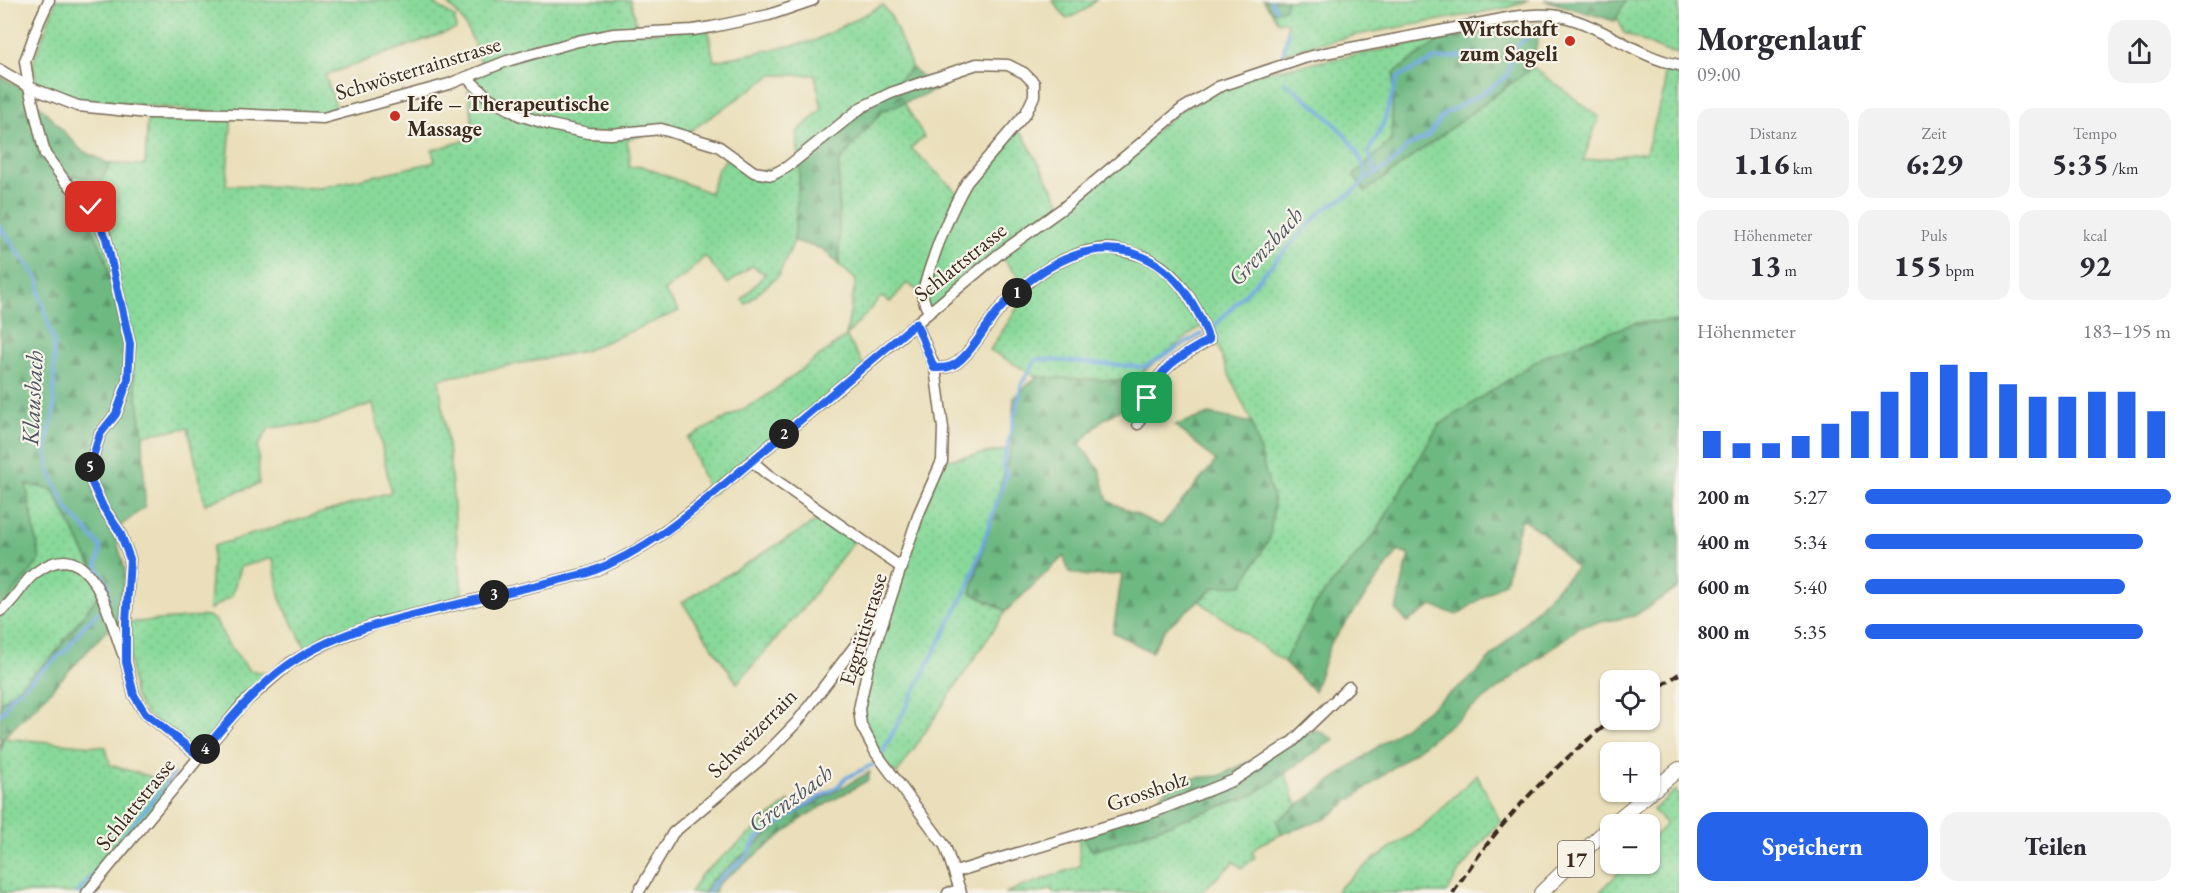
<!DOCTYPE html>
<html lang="de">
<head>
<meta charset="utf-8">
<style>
	body { margin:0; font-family:"EB Garamond",serif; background:#f2f2f3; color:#2b2b33; height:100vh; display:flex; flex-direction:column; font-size:22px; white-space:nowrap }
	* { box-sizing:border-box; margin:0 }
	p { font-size:20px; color:#7c7c81 }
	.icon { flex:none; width:33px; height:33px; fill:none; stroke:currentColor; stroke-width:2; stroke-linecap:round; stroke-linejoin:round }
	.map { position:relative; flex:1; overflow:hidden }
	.side { display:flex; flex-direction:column; background:#fff; width:510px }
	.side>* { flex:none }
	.controls { position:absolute; left:1600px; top:670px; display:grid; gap:12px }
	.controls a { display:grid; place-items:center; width:60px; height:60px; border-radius:12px; background:#fff; box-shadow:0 2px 4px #0004; font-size:30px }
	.pin { position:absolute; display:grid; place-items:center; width:51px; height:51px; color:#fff; margin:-26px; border-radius:12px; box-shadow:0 3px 9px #0006 }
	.km { position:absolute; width:30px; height:30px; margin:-15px; border-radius:50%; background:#222; color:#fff; font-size:16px; line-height:30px; text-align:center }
	.round { display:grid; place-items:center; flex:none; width:63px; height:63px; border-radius:18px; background:#f2f2f3 }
	.head { display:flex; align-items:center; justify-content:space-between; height:102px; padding:0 18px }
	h1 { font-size:33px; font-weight:800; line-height:45px }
	.stats { display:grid; grid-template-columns:repeat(3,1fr); gap:9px; height:102px; padding:6px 18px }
	.stats div { display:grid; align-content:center; border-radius:15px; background:#f2f2f3; text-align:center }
	.stats b { font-size:30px; font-weight:800 }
	.stats small { font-size:16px; font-weight:400 }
	.stats p { font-size:16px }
	.chart { height:168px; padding:12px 18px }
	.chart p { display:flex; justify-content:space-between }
	.chart svg { width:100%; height:108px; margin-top:6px; stroke:#2563eb; stroke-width:6 }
	.button { display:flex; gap:12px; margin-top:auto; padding:12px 18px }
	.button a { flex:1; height:69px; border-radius:18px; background:#2563eb; color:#fff; font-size:24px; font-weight:800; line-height:69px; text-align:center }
	.button a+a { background:#f2f2f3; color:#2b2b33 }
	ul { padding:0 18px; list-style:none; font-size:20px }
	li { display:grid; grid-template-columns:96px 72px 1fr; align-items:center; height:45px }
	li i { height:15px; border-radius:8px; background:#2563eb }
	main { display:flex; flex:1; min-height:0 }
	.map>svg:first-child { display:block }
	.grass { fill:url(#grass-dots); stroke:#62825c; stroke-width:1.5; fill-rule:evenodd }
	.forest { fill:url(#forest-firs); stroke:#547250; stroke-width:1.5 }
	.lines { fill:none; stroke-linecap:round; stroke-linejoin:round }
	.stream { stroke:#6fa9df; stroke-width:4 }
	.minor-casing { stroke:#786955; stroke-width:13 }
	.major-casing { stroke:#786955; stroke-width:16 }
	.minor { stroke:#fff; stroke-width:10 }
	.major { stroke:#fff; stroke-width:14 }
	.rail { stroke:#3b2a1e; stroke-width:4; stroke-dasharray:9 4.5; stroke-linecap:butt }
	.route-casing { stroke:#fff; stroke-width:12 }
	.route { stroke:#2563eb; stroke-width:8 }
	.poi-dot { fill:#c8321e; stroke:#f7f3e8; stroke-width:2 }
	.labels { text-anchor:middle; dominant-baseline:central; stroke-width:4.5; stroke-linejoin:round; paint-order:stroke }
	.shield { fill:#f7f3e8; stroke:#73665b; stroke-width:1.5 }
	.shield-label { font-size:21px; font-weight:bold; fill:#3b2a1e }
	.poi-label { font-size:22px; font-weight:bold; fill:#3b2a1e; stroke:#f7f3e8; text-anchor:end }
	.street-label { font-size:22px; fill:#3b2a1e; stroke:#f7f3e8 }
	.water-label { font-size:24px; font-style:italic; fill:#4d5662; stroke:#f7f3e8 }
</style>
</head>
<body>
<main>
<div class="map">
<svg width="1679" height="893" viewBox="0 0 1679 893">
	<defs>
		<pattern id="grass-dots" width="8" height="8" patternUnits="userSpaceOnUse" patternTransform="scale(1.5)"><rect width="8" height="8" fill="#88d99a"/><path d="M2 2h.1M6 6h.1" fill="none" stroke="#76ba84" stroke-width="1.8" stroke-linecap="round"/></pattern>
		<pattern id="forest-firs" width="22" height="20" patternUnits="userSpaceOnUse" patternTransform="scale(1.5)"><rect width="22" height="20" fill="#6eb982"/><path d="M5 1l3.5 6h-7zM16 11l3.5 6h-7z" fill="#5c976a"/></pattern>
	</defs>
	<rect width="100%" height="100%" fill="#f7f3e8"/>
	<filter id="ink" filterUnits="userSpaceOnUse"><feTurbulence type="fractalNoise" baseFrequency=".0167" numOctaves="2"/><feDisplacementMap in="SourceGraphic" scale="12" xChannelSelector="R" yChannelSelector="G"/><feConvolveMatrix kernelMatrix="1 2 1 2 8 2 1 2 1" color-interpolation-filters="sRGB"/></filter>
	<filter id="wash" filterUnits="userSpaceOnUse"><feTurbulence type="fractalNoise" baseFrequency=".008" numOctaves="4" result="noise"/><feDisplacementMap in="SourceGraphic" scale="24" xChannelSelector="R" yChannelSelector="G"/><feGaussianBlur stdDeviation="1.35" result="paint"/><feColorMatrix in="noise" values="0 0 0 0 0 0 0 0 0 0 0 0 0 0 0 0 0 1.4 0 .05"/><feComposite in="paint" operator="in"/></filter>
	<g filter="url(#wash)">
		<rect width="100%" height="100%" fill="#eadfba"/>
		<g class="grass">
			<path d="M56,0h373l26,18 1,11 -131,46 14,39h-107l-6,71 93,3 116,-26 -3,-12 42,-12 -7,-60 16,-8c-8,-25 -17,-55 -41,-70h188l9,33 69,-5 6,33 100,-20 69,-36 10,15 19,48 -112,97 -6,76 -15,34 -33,29 -4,-4 23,-26 -13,-8 -24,18 -23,-28 -19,19 -22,16 15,20 -95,40 -145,28 10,75 14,149 -84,20 -71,30 -28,-54 -7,-41 -33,9 -8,29 -23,14 4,-64 178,-54 -18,-89 -54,20 -50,5 -11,18 1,38 -54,20 -17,-76 -45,7 -9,-54 -29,-125 -22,-49 -11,-33 29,7 9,-17 35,1 3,-52h74l-139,-13 -47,-15 -3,-22zM772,75h43l7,34 -25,23 2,33 -45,7 -25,-17 -11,14 -8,24 -68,-27 -13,1 1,-11 -3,-16 34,-11 22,7z"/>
			<polygon points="1052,0 1096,0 1085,10 1067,19"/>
			<polygon points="1286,0 1529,0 1507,8 1367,33 1307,46 1285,54 1287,23 1277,21 1272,12 1284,9"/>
			<polygon points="1626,0 1679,0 1679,54 1665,51 1624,33 1617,17"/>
			<polygon points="1443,38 1394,73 1391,141 1354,175 1365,192 1533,67 1599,117 1583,161 1646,152 1665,88 1663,67 1679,70 1679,321 1634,323 1439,425 1375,534 1316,603 1284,662 1199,601 1215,587 1252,423 1226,368 1209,320 1131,381 1037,377 990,350 1029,290 999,254 929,312 922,294 907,283 890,302 881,297 846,336 865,367 710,496 688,438 762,399 846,336 856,280 839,265 839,162 882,111 904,102 924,137 911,148 959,194 1014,129 1023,135 1063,207 1182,109 1256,74"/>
			<polygon points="1011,449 971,592 1006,611 897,774 882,762 859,709 892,597 942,461"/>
			<polygon points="26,484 53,490 103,589 53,656 0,704 0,606 40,560"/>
			<polygon points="818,520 834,522 857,537 801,611 737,683 682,602"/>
			<polygon points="208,616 216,621 228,644 249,670 274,675 199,756 145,713 134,695 126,623"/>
			<polygon points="3,738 106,747 110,765 176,784 87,893 0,893 0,751"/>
			<polygon points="1285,773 1297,806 1277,821 1282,834 1260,844 1252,852 1255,857 1242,868 1234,862 1200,893 1053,893 1052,889 1040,893 1005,893 1080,866 1078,831 1253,795"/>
			<polygon points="1477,775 1500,821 1460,870 1447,893 1337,893 1339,888 1374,859 1420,829"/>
			<polygon points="1675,790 1679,795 1679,893 1599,893 1627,864 1650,864 1650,841 1666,824 1653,810"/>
			<polygon points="789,801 786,819 709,883 704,893 690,893 701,875"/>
		</g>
		<g class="forest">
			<polygon points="1263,0 1286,0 1285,9 1272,12"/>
			<polygon points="1544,0 1626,0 1615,21"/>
			<polygon points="1540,24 1533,67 1365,192 1354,175 1391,141 1394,73 1443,38"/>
			<polygon points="912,68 937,90 882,111 839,162 839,265 823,249 794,241 800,165"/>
			<polygon points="0,76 26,91 81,150 110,164 101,181 72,175 83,207 105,256 135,381 143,435 145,507 114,531 125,570 119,621 107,630 39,703 3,738 0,751 0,704 53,656 103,589 53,490 26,484 40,560 6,602 0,606"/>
			<polygon points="1679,321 1679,587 1634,616 1581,626 1325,819 1282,834 1277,821 1472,677 1576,568 1542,532 1521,519 1505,582 1457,615 1432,606 1407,622 1396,610 1409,555 1398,551 1331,643 1314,691 1284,662 1316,603 1375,534 1439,425 1546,355 1635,323"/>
			<polygon points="1037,377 1131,381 1144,395 1101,421 1080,444 1100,471 1108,501 1161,526 1216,461 1175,425 1210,414 1252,423 1274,502 1270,538 1242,585 1215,587 1165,629 1151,652 1113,632 1122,574 1088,576 1069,572 1064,556 1006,611 971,593 1011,449 1014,397"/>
			<polygon points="1316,730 1334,739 1253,795 1093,851 1078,831 1150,806 1176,779 1219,776"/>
			<polygon points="870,772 868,780 807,815 717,885 715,893 704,893 709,883 786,819"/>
		</g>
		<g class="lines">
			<g class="stream">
				<polyline points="1271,1 1276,9"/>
				<polyline points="1283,54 1288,31"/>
				<polyline points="1375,174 1369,151 1382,127 1398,77 1435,59 1480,54"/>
				<polyline points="1368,178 1394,162 1408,146 1427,137 1444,114 1483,93 1507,76 1515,47 1532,34"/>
				<polyline points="0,227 39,280 40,295 54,343 54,412 46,446 49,470 68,510 101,547 97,566 108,585 109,601"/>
				<path d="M1212,329l111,-119 27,-16 17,-15c-6,-39 -53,-75 -82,-97"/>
				<polyline points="0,714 4,711 9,699 67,649 82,628 98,612"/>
				<polyline points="883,752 969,585 1007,473 1003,466 1022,383 1037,359 1144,367 1202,334"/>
				<polyline points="78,893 174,774"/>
				<polyline points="708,893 713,884 746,857 756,839 806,805 837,787 846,778 874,764"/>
			</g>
		</g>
	</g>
	<g filter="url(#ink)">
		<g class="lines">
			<g class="minor-casing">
				<g id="minor">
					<polyline points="49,0 39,22 25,61 29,87 45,154 65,181 91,207 106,238 130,344 128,380 116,414 100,434 90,466 92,483 103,507 120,532 130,559 126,623 126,662 134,695 145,713 199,756"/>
					<polyline points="0,70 29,87 78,106 148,113 232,114 323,118 449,84 507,61 578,41 614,34 693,30 712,27 769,15 813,0"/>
					<path d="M467,78l22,20 30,17 32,10 37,8 23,1 50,-5 57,17 36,26 18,3 15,-8 75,-60 29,-14 86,-29 31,1 16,8 10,10v13l-8,17 -59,69c-20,34 -34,74 -45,112l3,10 4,8"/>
					<polyline points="916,323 935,368 943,428 942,461 919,513 868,667 859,709 861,725 876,753 945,846 961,893"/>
					<path d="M935,368c4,0 9,0 13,-1 19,-4 38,-43 51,-57 24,-28 62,-56 100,-61 11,-2 25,2 36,5 39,10 62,50 74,86 -47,27 -53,32 -71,84"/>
					<polyline points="752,461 767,474 902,568"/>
					<path d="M0,611c15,-9 21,-27 35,-38 56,-43 73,42 88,81"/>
					<polyline points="955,872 1154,812 1234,780 1292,742 1349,687"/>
					<path d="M87,893l156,-189 47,-41 40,-22 49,-18 209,-50c49,-18 82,-44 122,-77l289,-242 64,-46 119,-99 36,-22 86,-29 21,-5 188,-36c17,-2 34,-4 51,0 41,10 73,40 115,48"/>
					<polyline points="638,893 673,833 762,758 797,722 886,605"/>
					<polyline points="948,893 960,890"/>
				</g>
			</g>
			<g class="major-casing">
				<g id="major">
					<polyline points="1611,825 1679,769"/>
					<polyline points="1541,893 1611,825"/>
				</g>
			</g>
			<use href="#minor" class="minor"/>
			<use href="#major" class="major"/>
			<g class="rail">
				<polyline points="1650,693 1679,674"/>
				<path d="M1453,893c42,-67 97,-124 159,-173"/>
			</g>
		</g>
	</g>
	<g class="lines" filter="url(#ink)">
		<g class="route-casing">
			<path id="route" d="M91,207l15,31 24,106 -2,36 -12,34 -16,20 -10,32 2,17 11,24 17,25 10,27 -4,64v39l8,33 11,18 54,43c28,-33 54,-66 89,-91 48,-34 107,-46 162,-59 46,-11 92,-22 138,-33 68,-25 117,-73 171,-118 53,-44 105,-88 157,-132l18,45c5,0 10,0 14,-1 19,-4 38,-43 51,-57 31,-36 82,-71 131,-58 42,12 66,49 79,88 -30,17 -48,26 -62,58"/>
		</g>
		<use href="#route" class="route"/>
	</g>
	<g class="poi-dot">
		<circle cx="1570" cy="41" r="6"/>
		<circle cx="395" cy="116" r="6"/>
	</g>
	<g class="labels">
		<rect class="shield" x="1558" y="841" width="36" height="36" rx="4.5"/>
		<g class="shield-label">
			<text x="1576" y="859">17</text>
		</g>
		<g class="poi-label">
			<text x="1558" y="28">Wirtschaft<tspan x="1558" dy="25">zum Sageli</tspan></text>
			<text x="407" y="103" text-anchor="start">Life – Therapeutische<tspan x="407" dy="25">Massage</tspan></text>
		</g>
		<g class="street-label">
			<text transform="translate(418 68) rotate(-17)">Schwösterrainstrasse</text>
			<text transform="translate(960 262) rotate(-39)">Schlattstrasse</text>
			<text transform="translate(863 629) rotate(-73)">Eggrütistrasse</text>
			<text transform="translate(752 733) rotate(-45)">Schweizerrain</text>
			<text transform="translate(1147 791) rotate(-19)">Grossholz</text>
			<text transform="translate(135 804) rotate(-51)">Schlattstrasse</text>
		</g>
		<g class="water-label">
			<text transform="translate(1265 246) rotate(-47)">Grenzbach</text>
			<text transform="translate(32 398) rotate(-87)">Klausbach</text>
			<text transform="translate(790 798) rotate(-36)">Grenzbach</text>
		</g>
	</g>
</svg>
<div class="controls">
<a><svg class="icon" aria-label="locate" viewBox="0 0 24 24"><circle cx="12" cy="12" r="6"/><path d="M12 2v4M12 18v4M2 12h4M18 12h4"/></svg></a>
<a>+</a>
<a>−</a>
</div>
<div class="pin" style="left:1147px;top:398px;background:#1e9e55"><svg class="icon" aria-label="arrive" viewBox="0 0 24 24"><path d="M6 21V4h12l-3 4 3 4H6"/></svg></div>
<div class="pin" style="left:91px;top:207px;background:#d93025"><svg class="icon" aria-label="check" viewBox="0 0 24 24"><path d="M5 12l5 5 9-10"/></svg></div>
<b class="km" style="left:1017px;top:293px">1</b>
<b class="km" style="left:784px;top:434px">2</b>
<b class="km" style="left:494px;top:595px">3</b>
<b class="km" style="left:205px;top:749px">4</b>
<b class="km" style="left:90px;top:467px">5</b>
</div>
<section class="side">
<div class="head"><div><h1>Morgenlauf</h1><p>09:00</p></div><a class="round"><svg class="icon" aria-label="share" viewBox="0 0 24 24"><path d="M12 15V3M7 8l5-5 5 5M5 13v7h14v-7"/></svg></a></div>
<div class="stats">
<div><p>Distanz</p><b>1.16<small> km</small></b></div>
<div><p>Zeit</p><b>6:29</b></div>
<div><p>Tempo</p><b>5:35<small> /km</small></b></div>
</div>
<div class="stats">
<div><p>Höhenmeter</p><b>13<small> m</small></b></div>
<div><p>Puls</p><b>155<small> bpm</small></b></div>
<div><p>kcal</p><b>92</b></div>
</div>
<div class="chart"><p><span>Höhenmeter</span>183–195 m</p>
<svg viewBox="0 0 160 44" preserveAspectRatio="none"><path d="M5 44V33M15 44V38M25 44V38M35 44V35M45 44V30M55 44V25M65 44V17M75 44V9M85 44V6M95 44V9M105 44V14M115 44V19M125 44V19M135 44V17M145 44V17M155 44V25"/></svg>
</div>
<ul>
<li><b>200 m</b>5:27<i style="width:100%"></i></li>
<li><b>400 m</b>5:34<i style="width:91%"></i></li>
<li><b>600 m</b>5:40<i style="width:85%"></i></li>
<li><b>800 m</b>5:35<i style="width:91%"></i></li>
</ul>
<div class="button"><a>Speichern</a><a>Teilen</a></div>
</section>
</main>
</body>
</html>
